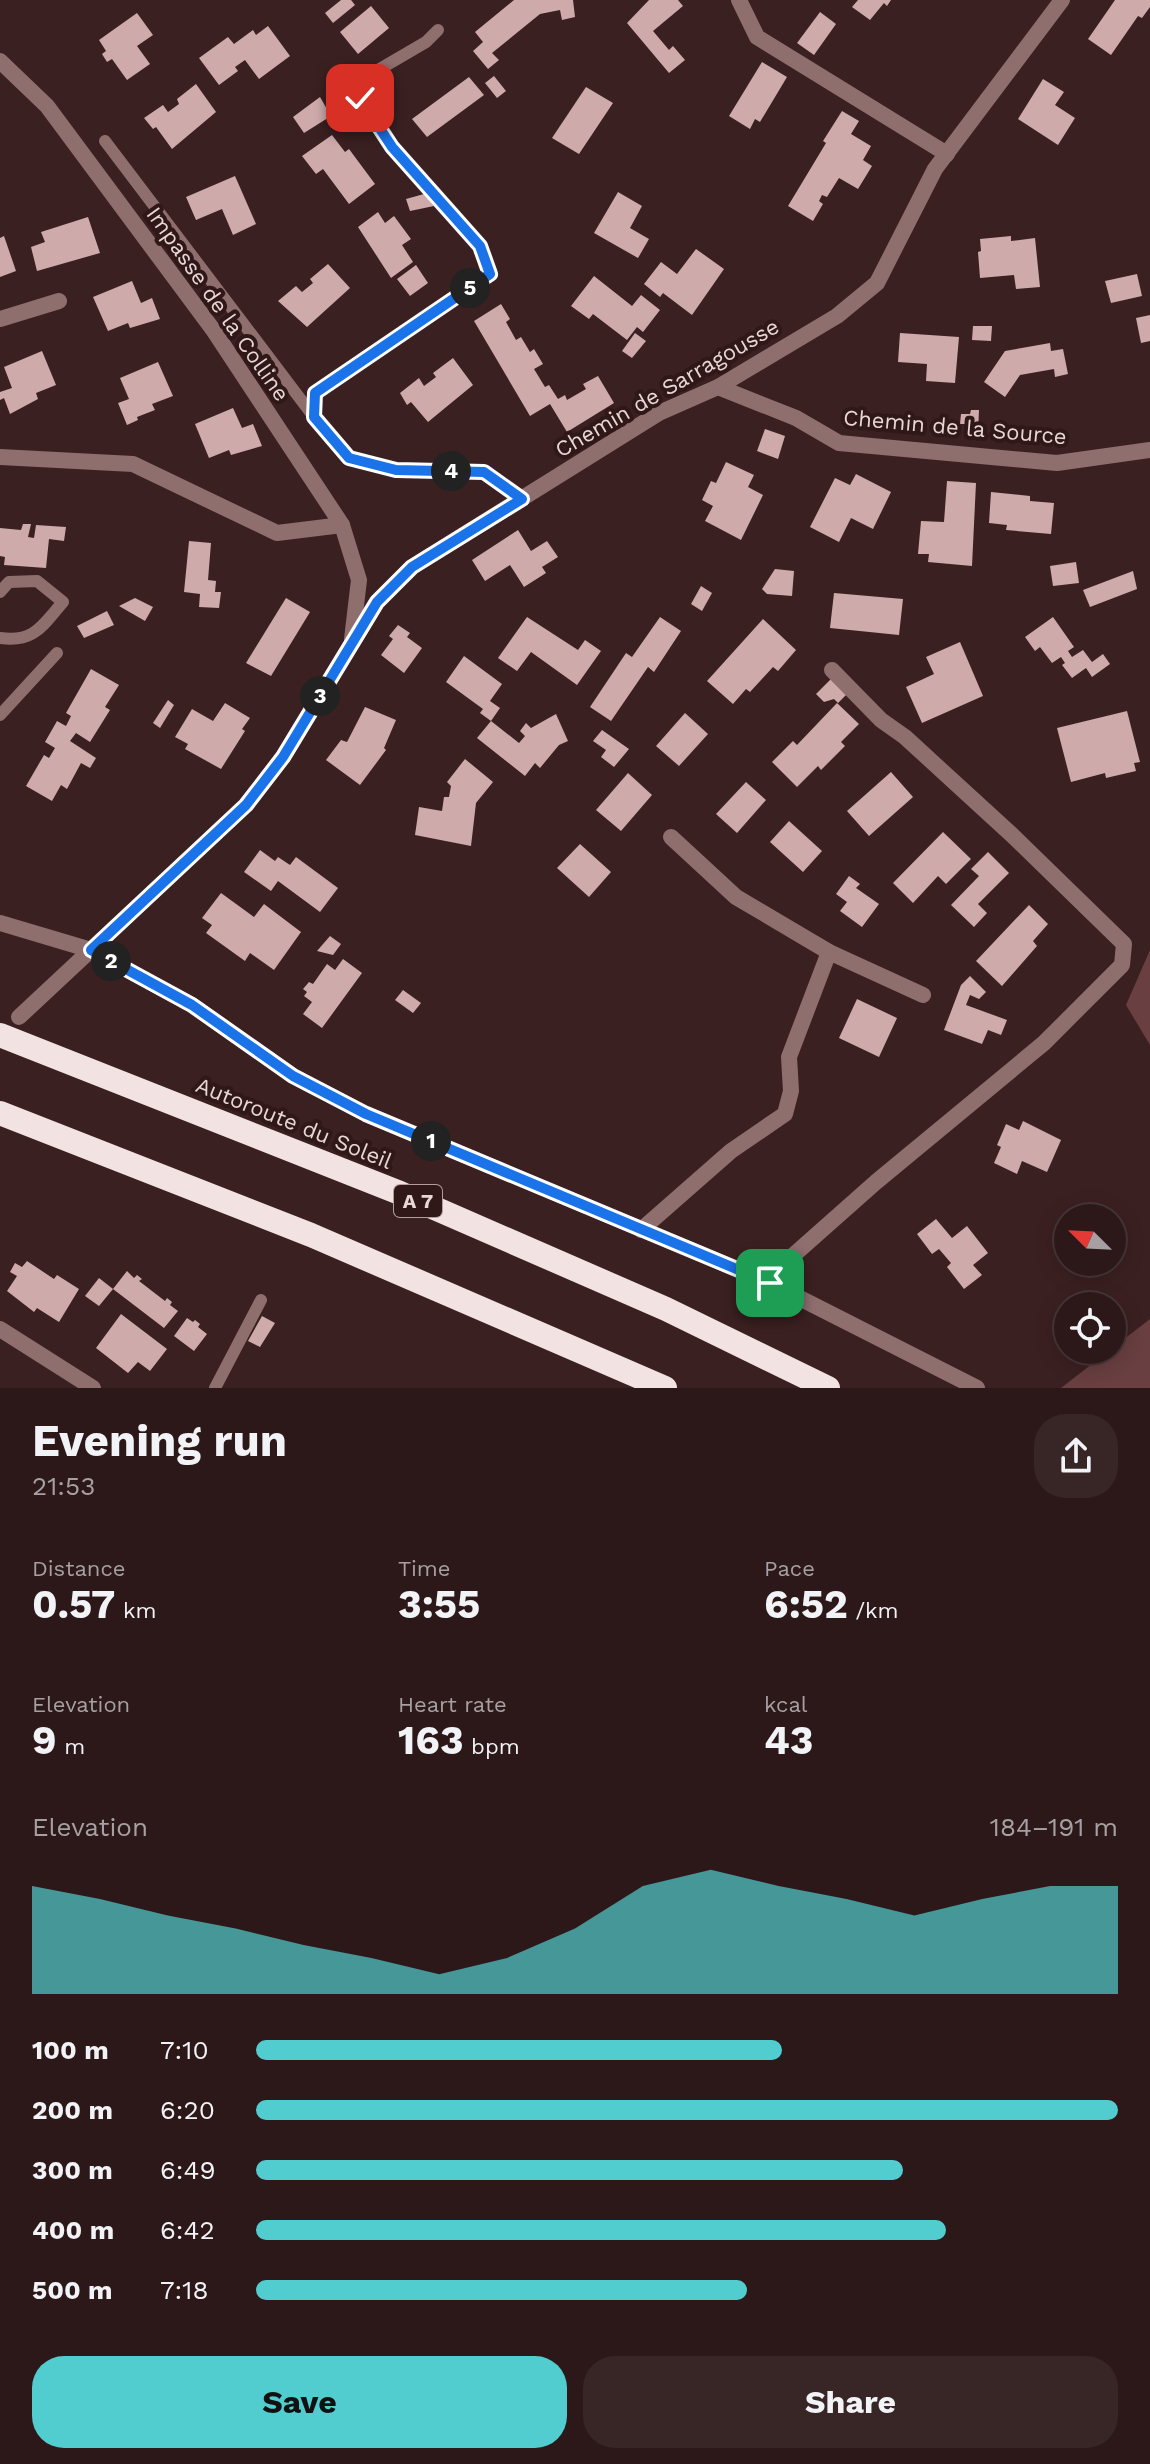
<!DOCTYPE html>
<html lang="en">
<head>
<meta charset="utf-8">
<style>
	body { margin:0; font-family:"Work Sans",sans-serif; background:#382526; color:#f1f3f6; height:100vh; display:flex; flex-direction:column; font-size:30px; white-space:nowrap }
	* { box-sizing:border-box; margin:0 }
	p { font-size:26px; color:#a6a0a2 }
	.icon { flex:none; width:44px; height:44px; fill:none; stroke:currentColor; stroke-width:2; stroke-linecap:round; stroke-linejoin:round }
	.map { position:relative; height:1388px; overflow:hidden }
	.side { display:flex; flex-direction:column; background:#2c1819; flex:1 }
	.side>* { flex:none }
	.needle { width:52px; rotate:294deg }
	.fabs { position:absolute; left:1054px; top:1204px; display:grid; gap:16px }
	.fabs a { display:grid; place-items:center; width:72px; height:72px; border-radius:50%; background:#2c1819; box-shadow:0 4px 20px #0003,0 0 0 2px #483738; font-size:40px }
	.pin { position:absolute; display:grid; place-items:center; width:68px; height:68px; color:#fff; margin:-34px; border-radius:16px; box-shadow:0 4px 12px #0006 }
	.km { position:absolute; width:40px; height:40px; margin:-20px; border-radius:50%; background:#222; color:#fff; font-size:22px; line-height:40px; text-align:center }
	.round { display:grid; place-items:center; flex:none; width:84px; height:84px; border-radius:32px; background:#382526 }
	.head { display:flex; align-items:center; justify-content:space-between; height:136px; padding:0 32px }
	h1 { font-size:44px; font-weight:700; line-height:60px }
	.metrics { display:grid; grid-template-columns:repeat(3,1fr); gap:12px; height:136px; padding:8px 32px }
	.metrics div { display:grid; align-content:center }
	.metrics b { font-size:40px; font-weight:700 }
	.metrics small { font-size:22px; font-weight:400 }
	.metrics p { font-size:22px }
	.chart { height:224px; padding:16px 32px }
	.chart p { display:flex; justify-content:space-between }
	.chart svg { width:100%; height:144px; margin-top:8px; fill:#52cdcf; opacity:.7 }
	.primary-button { display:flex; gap:16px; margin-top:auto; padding:16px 32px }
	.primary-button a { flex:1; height:92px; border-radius:32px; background:#52cdcf; color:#111; font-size:32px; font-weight:700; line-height:92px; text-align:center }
	.primary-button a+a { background:#382526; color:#f1f3f6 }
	ul { padding:0 32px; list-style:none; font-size:26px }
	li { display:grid; grid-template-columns:128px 96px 1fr; align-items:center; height:60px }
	li i { height:20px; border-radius:10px; background:#52cdcf }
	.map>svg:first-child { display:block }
	.green { fill:#693f41 }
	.building { fill:#ceaaab }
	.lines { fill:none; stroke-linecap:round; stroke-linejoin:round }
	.service { stroke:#8f6e6e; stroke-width:12 }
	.minor { stroke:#8f6e6e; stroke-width:16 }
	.motorway { stroke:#f3e2e2; stroke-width:24 }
	.route-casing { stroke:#fff; stroke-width:16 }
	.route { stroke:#1a73e8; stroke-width:10 }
	.labels { text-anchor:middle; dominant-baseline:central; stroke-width:8; stroke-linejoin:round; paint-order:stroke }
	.shield { fill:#301718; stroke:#b29d9d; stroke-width:2 }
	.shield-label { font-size:20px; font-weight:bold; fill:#e9d6d6 }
	.street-label { font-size:22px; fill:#e9d6d6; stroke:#301718 }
</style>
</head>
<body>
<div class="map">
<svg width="1150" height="1388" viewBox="0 0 1150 1388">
	<rect width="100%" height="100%" fill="#3b2021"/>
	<g class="green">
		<polygon points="1150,950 1150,1045 1126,1005"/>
		<polygon points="1150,1319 1150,1388 1061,1388"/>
	</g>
	<g class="building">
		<polygon points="341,0 351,0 355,5 333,23 325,13"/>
		<polygon points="514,0 573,0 575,17 562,20 560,10 540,14 492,53 499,60 488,69 473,51 483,42 475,32"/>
		<polygon points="649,0 678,0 683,6 653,31 669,50 673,46 685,60 669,73 627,23"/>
		<polygon points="858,0 891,0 887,6 884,3 870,20 852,7"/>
		<polygon points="1115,0 1150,0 1150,7 1142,18 1138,16 1111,55 1088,39"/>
		<polygon points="371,6 389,28 358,54 340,32"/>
		<polygon points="820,12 836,24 814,55 797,43"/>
		<polygon points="137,13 153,35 137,46 150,64 127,80 112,59 107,62 102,54 106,51 99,40"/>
		<polygon points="268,26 290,56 259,79 245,60 235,67 238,71 219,85 199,58 228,37 234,44 253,30 256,35"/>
		<polygon points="762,62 787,77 760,122 755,119 750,129 729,116"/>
		<polygon points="494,76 506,91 497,98 485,83"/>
		<polygon points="469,77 484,95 427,137 412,119"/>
		<polygon points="1043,79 1064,92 1055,105 1075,118 1058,145 1018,119"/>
		<polygon points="196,84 216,112 172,149 156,127 153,129 144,118 163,105 168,112 179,104 177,99"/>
		<polygon points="586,87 613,103 579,154 552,138"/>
		<polygon points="320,97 331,116 304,133 293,117"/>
		<polygon points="842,111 859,121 851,134 871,146 863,160 872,166 858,189 839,178 827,197 822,195 819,201 823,204 813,221 788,206 826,143 823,141"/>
		<polygon points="332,135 345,152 349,149 375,184 349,204 323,169 316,174 302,156"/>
		<polygon points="235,176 256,224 233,235 222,209 196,220 186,197"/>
		<polygon points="618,192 642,206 630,228 649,239 638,258 594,233"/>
		<polygon points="424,194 434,206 410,211 406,199"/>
		<polygon points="378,212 385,223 394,216 411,239 402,245 413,262 391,278 358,227"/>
		<polygon points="88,217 100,253 37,271 31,247 45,242 41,232"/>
		<polygon points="4,236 16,271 0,277 0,238"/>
		<polygon points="1011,236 1011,241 1035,238 1040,287 1016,289 1014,275 980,278 978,252 981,251 980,239"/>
		<polygon points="696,249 724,269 692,315 663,293 660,297 644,284 661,262 677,274"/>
		<polygon points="328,264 350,288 307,327 278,301 296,286 302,292 313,283 310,279"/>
		<polygon points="416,265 428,283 410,296 397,279"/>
		<polygon points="1137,274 1142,296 1111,303 1105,281"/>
		<polygon points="594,276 632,306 641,295 660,310 643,332 637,327 627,340 593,314 589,319 571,306"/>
		<polygon points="132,281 141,303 152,298 160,319 130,328 128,323 108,331 93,297"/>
		<polygon points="501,304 510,319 506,322 516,340 521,337 530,352 534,349 543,364 534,369 545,387 549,385 558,399 565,395 567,400 586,389 583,384 598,376 614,403 567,432 550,404 530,416 474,321"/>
		<polygon points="1150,315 1150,341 1141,343 1136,318"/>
		<polygon points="973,326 992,326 991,341 972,340"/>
		<polygon points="635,333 646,341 632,358 622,351"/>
		<polygon points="900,333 959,337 955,383 926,381 927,364 898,362"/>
		<polygon points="1050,343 1051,351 1063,349 1068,374 1055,377 1054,369 1020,375 1005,397 984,382 1005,351"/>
		<polygon points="42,351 56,385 36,393 38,399 10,414 4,398 0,400 0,392 12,388 4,367"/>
		<polygon points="453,358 473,385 428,422 411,402 407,405 400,393 419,378 424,386 436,377 433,373"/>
		<polygon points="158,362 173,396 152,404 155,410 137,417 138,420 127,425 118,403 129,399 120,378"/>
		<polygon points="233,408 242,428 253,424 262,446 231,455 229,450 209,458 195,424"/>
		<polygon points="971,410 979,410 978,433 970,433 970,424 960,424 961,414 970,414"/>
		<polygon points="765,429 785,436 778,459 757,451"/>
		<polygon points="726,462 754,475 748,487 763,495 741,540 705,521 713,506 702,500 711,481 716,483"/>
		<polygon points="856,474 891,492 873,529 851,518 839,542 810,527 835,478 850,485"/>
		<polygon points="947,481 976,483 972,566 928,562 929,554 918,554 921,521 944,522"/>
		<polygon points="991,492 1030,496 1030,501 1054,503 1051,534 1006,530 1007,525 989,523"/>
		<polygon points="23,524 31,524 28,537 34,538 36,525 66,527 64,541 49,539 46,568 4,565 5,557 0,556 0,528 21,530"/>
		<polygon points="518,530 531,551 547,541 558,557 542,567 546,573 524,587 510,565 485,581 472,560"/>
		<polygon points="189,541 211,543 208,580 216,581 215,592 221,592 219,608 199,607 200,594 184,592"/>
		<polygon points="1076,562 1079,583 1053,586 1050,566"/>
		<polygon points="775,569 794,571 792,596 767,594 762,589"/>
		<polygon points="1133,571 1137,589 1090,607 1083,590"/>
		<polygon points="701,586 712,593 702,611 691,604"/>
		<polygon points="834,593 903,599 899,635 830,628"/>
		<polygon points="135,598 153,607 145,621 119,606"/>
		<polygon points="286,598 310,612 271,676 246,663"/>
		<polygon points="107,611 114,625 84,638 77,626"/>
		<polygon points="527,617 578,650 585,640 601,651 577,685 531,652 517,671 498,658"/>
		<polygon points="660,617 681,631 654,672 648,667 611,721 590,707 626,653 632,657"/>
		<polygon points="1053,617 1074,647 1068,651 1072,657 1083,650 1092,662 1103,654 1110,664 1092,677 1086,668 1072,678 1062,665 1065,663 1061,657 1052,663 1040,647 1035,651 1025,637"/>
		<polygon points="763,619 796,650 778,671 773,667 750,692 746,689 733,704 707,681"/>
		<polygon points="398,625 410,633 407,637 422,648 404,673 381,655 393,639 389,636"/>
		<polygon points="960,642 983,696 922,723 906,687 934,674 926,657"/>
		<polygon points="464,656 502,684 490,701 500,708 491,721 519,743 525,736 520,731 526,723 531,728 556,714 568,741 559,745 540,768 535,763 525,776 477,738 491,721 480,713 483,709 446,682"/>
		<polygon points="91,669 119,685 105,707 110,710 90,742 76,733 70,741 96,758 90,768 81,763 67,789 61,785 52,801 26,786 44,755 49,758 55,748 45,742 57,721 66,726 71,716 66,713"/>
		<polygon points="832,678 848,693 838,703 834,699 824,702 816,694"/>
		<polygon points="168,700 174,705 160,728 153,723"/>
		<polygon points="225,703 250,718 242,729 245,731 221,769 185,749 188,744 175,737 192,709 213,721"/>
		<polygon points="837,703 859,724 841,742 845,746 821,770 818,766 797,787 772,762 793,741 797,745"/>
		<polygon points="365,707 396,720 384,748 386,750 360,785 326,760 341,740 347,742"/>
		<polygon points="1127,711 1140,762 1134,763 1136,771 1106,778 1105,773 1071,782 1057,728"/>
		<polygon points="685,713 708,734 679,766 656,746"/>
		<polygon points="602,730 629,749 614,767 601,757 606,750 593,741"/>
		<polygon points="465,759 493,782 476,803 471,846 415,835 419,807 442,811 444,797 449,797 451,786 447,782"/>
		<polygon points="891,772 913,797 869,836 847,811"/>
		<polygon points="628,773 652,795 621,831 596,810"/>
		<polygon points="746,782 766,800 737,833 716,814"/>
		<polygon points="789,821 822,851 803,872 770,842"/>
		<polygon points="943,832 971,859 946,884 938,876 913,903 893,883"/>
		<polygon points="580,844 611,872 589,897 557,868"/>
		<polygon points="260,850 275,861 278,857 290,865 296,857 338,888 320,912 278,881 271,891 244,872"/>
		<polygon points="988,852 1009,873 978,904 987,913 974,927 951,905 979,876 971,869"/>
		<polygon points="849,876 860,884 856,888 879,904 862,927 840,911 847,902 836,894"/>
		<polygon points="221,893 254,917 264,904 301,932 274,970 250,953 245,961 206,933 212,925 202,918"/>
		<polygon points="1029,905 1048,924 1033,941 1037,946 1002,986 976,961"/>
		<polygon points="330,936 341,944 333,955 317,951"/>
		<polygon points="343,959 362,973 322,1028 303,1014 312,1002 304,996 307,992 303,989 309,982 313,984 327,964 335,970"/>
		<polygon points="970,976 986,992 979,999 970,995 966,1005 1007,1020 1001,1035 988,1030 982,1044 944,1030 961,985"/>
		<polygon points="403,990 421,1003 413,1013 395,1000"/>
		<polygon points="857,999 897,1018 879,1057 839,1038"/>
		<polygon points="1023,1121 1061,1140 1047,1172 1022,1161 1017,1174 994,1163 1001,1147 997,1145 1006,1124 1019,1130"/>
		<polygon points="936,1219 952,1238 967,1226 988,1253 973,1265 982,1275 964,1289 947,1267 951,1263 939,1249 932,1254 917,1234"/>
		<polygon points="27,1261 54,1279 57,1275 79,1289 59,1322 37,1308 34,1312 7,1291 17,1276 10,1272 15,1263 22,1267"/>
		<polygon points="127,1271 134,1278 137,1275 142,1279 139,1281 165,1301 167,1298 172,1302 170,1305 178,1311 164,1328 113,1289"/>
		<polygon points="99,1278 113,1289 99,1306 85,1296"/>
		<polygon points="121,1314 167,1349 150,1371 138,1362 128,1373 96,1348"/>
		<polygon points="262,1316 275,1323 260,1347 248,1341"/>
		<polygon points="187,1318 193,1322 195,1320 200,1324 198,1327 207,1334 194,1351 174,1336"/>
	</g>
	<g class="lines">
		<g class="service">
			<polyline points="438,30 426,42 373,73 360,98 392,147 480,246 490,274 315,393 314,417 349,458 396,470 484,472 522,499"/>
			<polyline points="105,141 314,417"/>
			<path d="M0,592l9,-10 28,-1 26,21c-21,24 -29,41 -63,36"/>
			<polyline points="0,715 57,653"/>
			<polyline points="215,1388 261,1300"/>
		</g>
		<g class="minor">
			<polyline points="739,0 757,37 947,154"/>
			<polyline points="0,61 47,106 214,331 342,525 359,580 352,639"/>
			<polyline points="0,319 59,301"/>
			<polyline points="718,387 796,418 839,443 1057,463 1150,450"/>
			<polyline points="0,457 133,464 277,533 342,525"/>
			<polyline points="671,837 736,897 829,952 923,995"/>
			<polyline points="0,923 91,950 192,1005 293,1076 366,1114 770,1283 977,1388"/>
			<polyline points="19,1017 246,805 283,757 377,602 412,567 659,413 718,387 837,316 877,283 935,169 1062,0"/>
			<polyline points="641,1230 731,1151 785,1114 791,1091 789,1057 829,952"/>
			<polyline points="770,1283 788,1260 876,1182 1044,1043 1122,965 1124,944 1012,835 905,737 881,720 832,670"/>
			<polyline points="0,1329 93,1388"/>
		</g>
		<g class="motorway">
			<polyline points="0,1035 400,1193 666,1309 828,1388"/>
			<polyline points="0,1113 311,1235 665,1388"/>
		</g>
	</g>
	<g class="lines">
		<g class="route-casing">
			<polyline id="route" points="360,98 392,147 480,246 490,274 315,393 314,417 349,458 396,470 484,472 522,499 412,567 377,602 283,757 246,805 91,950 192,1005 293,1076 366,1114 770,1283"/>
		</g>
		<use href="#route" class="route"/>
	</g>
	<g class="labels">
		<rect class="shield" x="394" y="1185" width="48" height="32" rx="6"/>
		<g class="shield-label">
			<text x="418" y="1201">A 7</text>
		</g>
		<g class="street-label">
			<text transform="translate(218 304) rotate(55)">Impasse de la Colline</text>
			<text transform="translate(667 388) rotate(-30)">Chemin de Sarragousse</text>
			<text transform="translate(955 427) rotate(5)">Chemin de la Source</text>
			<text transform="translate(294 1123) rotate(22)">Autoroute du Soleil</text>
		</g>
	</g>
</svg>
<div class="fabs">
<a><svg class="needle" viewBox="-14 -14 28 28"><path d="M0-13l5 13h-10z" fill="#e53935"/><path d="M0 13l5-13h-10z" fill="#a6a0a2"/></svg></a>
<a><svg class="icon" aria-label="locate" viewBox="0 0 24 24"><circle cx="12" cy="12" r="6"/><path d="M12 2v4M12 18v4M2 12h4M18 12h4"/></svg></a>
</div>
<div class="pin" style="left:770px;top:1283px;background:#1e9e55"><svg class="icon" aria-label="arrive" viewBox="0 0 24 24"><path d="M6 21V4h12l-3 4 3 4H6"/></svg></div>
<div class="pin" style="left:360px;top:98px;background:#d93025"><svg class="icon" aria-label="check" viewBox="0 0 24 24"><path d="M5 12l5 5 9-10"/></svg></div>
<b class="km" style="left:431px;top:1141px">1</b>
<b class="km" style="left:111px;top:961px">2</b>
<b class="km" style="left:320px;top:696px">3</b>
<b class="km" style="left:451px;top:471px">4</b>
<b class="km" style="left:470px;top:288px">5</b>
</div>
<section class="side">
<div class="head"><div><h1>Evening run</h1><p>21:53</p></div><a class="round"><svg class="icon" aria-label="share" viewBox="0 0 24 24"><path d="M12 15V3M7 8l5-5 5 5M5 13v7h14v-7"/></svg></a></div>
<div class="metrics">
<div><p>Distance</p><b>0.57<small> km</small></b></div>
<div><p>Time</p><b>3:55</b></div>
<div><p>Pace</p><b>6:52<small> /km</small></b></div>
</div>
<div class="metrics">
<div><p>Elevation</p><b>9<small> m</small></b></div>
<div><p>Heart rate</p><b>163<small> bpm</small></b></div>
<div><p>kcal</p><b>43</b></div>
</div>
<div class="chart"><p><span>Elevation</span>184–191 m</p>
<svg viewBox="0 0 160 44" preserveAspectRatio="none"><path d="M0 44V11L10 15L20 20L30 24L40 29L50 33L60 38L70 33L80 24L90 11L100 6L110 11L120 15L130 20L140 15L150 11L160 11V44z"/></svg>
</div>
<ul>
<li><b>100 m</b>7:10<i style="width:61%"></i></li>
<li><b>200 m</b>6:20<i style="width:100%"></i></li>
<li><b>300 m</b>6:49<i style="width:75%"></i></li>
<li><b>400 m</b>6:42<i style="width:80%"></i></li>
<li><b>500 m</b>7:18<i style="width:57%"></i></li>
</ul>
<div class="primary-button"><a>Save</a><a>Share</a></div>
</section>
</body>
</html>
